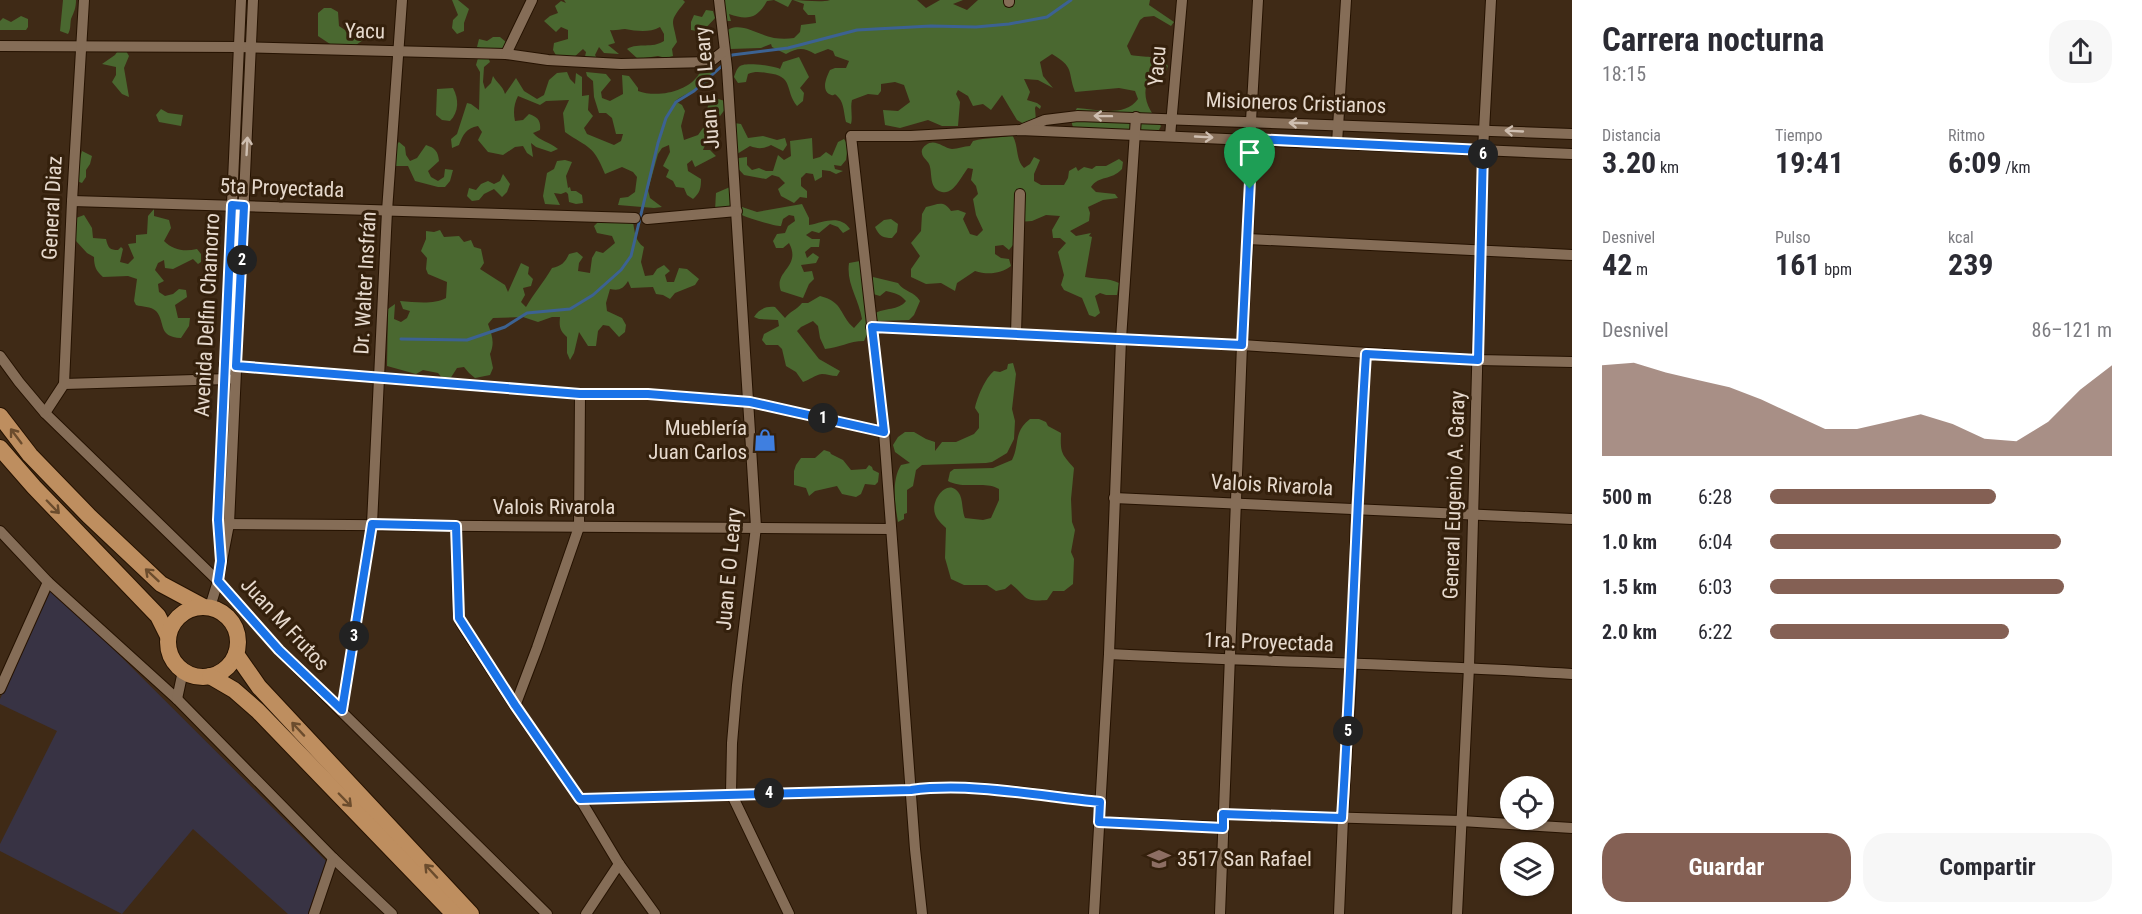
<!DOCTYPE html>
<html lang="es">
<head>
<meta charset="utf-8">
<style>
	body { margin:0; font-family:"Roboto Condensed",sans-serif; background:#f7f7f7; color:#2b2b33; height:100vh; display:flex; flex-direction:column; font-size:22px; white-space:nowrap }
	* { box-sizing:border-box; margin:0 }
	p { font-size:20px; color:#7c7c81 }
	.icon { flex:none; width:33px; height:33px; fill:none; stroke:currentColor; stroke-width:2; stroke-linecap:round; stroke-linejoin:round }
	.map { position:relative; flex:1; overflow:hidden }
	.panel { display:flex; flex-direction:column; background:#fff; width:570px }
	.panel>* { flex:none }
	.buttons { position:absolute; left:1500px; top:776px; display:grid; gap:12px }
	.buttons a { display:grid; place-items:center; width:54px; height:54px; border-radius:50%; background:#fff; box-shadow:0 2px 4px #0004; font-size:30px }
	.pin { position:absolute; display:grid; place-items:center; width:51px; height:51px; color:#fff; margin:-62px -26px; border-radius:50% 50% 50% 0; rotate:-45deg; box-shadow:0 0 6px #0007 }
	.pin .icon { rotate:45deg }
	.km { position:absolute; width:30px; height:30px; margin:-15px; border-radius:50%; background:#222; color:#fff; font-size:16px; line-height:30px; text-align:center }
	.round { display:grid; place-items:center; flex:none; width:63px; height:63px; border-radius:24px; background:#f7f7f7 }
	.summary { display:flex; align-items:center; justify-content:space-between; height:102px; padding:0 30px }
	h1 { font-size:33px; font-weight:700; line-height:45px }
	.stats { display:grid; grid-template-columns:repeat(3,1fr); gap:9px; height:102px; padding:6px 30px }
	.stats div { display:grid; align-content:center }
	.stats b { font-size:30px; font-weight:700 }
	.stats small { font-size:16px; font-weight:400 }
	.stats p { font-size:16px }
	.chart { height:168px; padding:12px 30px }
	.chart p { display:flex; justify-content:space-between }
	.chart svg { width:100%; height:108px; margin-top:6px; fill:#846054; opacity:.7 }
	.action { display:flex; gap:12px; margin-top:auto; padding:12px 30px }
	.action a { flex:1; height:69px; border-radius:24px; background:#846054; color:#fff; font-size:24px; font-weight:700; line-height:69px; text-align:center }
	.action a+a { background:#f7f7f7; color:#2b2b33 }
	ul { padding:0 30px; list-style:none; font-size:20px }
	li { display:grid; grid-template-columns:96px 72px 1fr; align-items:center; height:45px }
	li i { height:15px; border-radius:8px; background:#846054 }
	main { display:flex; flex:1; min-height:0 }
	.map>svg:first-child { display:block }
	.industrial { fill:#383344 }
	.forest { fill:#4a6830 }
	.lines { fill:none; stroke-linecap:round; stroke-linejoin:round }
	.stream { stroke:#3c6292; stroke-width:3 }
	.minor-casing { stroke:#251201; stroke-width:12 }
	.trunk-casing { stroke:#251201; stroke-width:18 }
	.minor { stroke:#856d57; stroke-width:10 }
	.trunk { stroke:#be8e5f; stroke-width:16 }
	.oneway { stroke:#cebeb0 }
	.oneway2 { stroke:#6b4c2d }
	.route-casing { stroke:#fff; stroke-width:12 }
	.route { stroke:#1a73e8; stroke-width:8 }
	.labels { text-anchor:middle; dominant-baseline:central; stroke-width:6; stroke-linejoin:round; paint-order:stroke }
	.street-label { font-size:21px; fill:#e6d9cd; stroke:#34200c }
	.poi-label { font-size:21px; fill:#e6d9cd; stroke:#34200c; text-anchor:end }
</style>
</head>
<body>
<main>
<div class="map">
<svg width="1572" height="914" viewBox="0 0 1572 914">
	<rect width="100%" height="100%" fill="#3f2a16"/>
	<polygon class="industrial" points="52,588 326,861 308,914 288,914 193,829 122,914 0,851 0,844 57,731 0,704 0,699"/>
	<g class="forest">
		<path d="M63,0h13c0,8 -2,12 -5,19 -1,5 0,10 -3,15l-8,-3z"/>
		<polygon points="452,0 458,0 469,9 464,23 464,31 457,34 452,28 453,20 458,15"/>
		<path d="M564,0h119l2,2c-17,21 -12,17 -8,40l-5,7 1,7 -7,2 -8,-2 -20,3 -11,-10c12,-7 25,0 37,-8v-7l-4,-7c-11,6 -23,4 -35,2 -5,0 -10,2 -15,1l5,13 -7,2 11,9 -15,-1 -5,-6 -4,8 2,3 -13,3 2,-9 -3,-3 -11,10 -15,-2 -4,-7 1,-7 14,-4v-9l-7,-3 -5,5 -12,-11 6,-5 8,-3 -3,-7 6,-5 5,2z"/>
		<path d="M725,0h67l-4,7 -14,-7 -7,1c-9,17 -19,20 -38,13l2,7h-8l-2,-16z"/>
		<path d="M793,0c11,0 28,3 37,0h87l9,8 14,-8h23l-10,4 14,6 11,-10h172l-1,5 25,17 -3,4 -17,-10 -10,1 -4,3 -13,26 4,9c13,3 28,-1 37,11l-7,18 -15,3c-3,15 6,27 15,39l-2,4 -9,2h-74c-7,-10 -5,-15 1,-24 20,1 47,10 61,-9l-3,-8 -16,-3 -44,4c-8,-22 0,-24 -23,-38l-12,8 3,14 10,12 -15,-8 -14,-1 6,13 -3,8 10,3 4,3 -1,3 -4,-3 -1,2 1,13 -5,7 -14,-8 -15,-25 -11,15 -8,-6 -10,2 -5,-10 -10,-6 -2,4 4,8 -2,24h-16l-14,-6 -28,8 -15,-3 -2,-15 15,1 12,-9 -6,-17 -9,-3 -14,2v7l-3,4 -10,-1 -16,6c-2,8 1,17 -1,24l-5,-2c-2,-7 -2,-19 -7,-24 -7,-8 -2,0 -10,-4 -8,-5 -2,-18 1,-24l5,-2h11l3,-7 -14,-5 -2,-5 -5,-2 -13,5c-12,-7 -17,-6 -29,0l-14,-7 -1,-3 -10,4 -31,1 -7,-15c14,-16 34,1 51,4 7,1 14,1 20,0l6,-6 1,-7 15,-2 -1,-8h-7l-5,-6 1,-5z"/>
		<polygon points="324,8 331,8 338,12 339,26 345,30 359,27 366,30 366,38 353,47 330,44 318,36 318,13"/>
		<path d="M706,10l7,1 2,7c-8,9 -12,15 -24,12v-8l3,-7 8,2z"/>
		<polygon points="21,16 28,19 28,27 26,30 0,30 0,21 3,18 11,22"/>
		<path d="M493,37h7l6,5 1,7c-10,-1 -21,1 -30,-2l2,-8 8,2z"/>
		<polygon points="119,49 126,51 129,56 124,68 129,97 122,94 112,82 116,75 116,67 102,64 115,55"/>
		<path d="M707,51l8,4 -3,23c-9,12 -25,13 -37,23l7,4 3,6 -4,15 3,14 14,-5 5,-7 14,6 -5,6 -6,3 -3,7h7l6,6 -21,11 -3,-7 -5,4 1,7 13,8c0,9 -1,14 -8,20l-6,-4 -3,-7 -8,-1 -3,-6 -7,-4 3,-7 -6,-4 7,-14 -1,-7 -7,3 -4,6 -10,36 2,8 12,9 -8,1 -36,-3 2,-7 8,-1 7,-5 2,-15 -4,-5 -11,-5 -17,7c-12,-30 -16,-25 -40,-42l-2,-19 6,-13 -23,1 -6,4 -22,-9c-4,8 -5,16 -3,25l8,-1 6,-6c9,3 12,7 11,16l-7,3c7,8 17,9 25,16l-7,3 -15,-5 -5,-4 2,14 -6,-4 -4,-7 -8,1 -12,8 -15,-3 -10,-12 4,-8 -4,-6c-12,2 -15,9 -19,19l-7,3 -1,-9 6,-5 10,-31 4,1 8,6 1,-38 -4,-7 2,-7 10,-1 2,5 -6,5 -1,15 2,7 6,-6 2,-7c4,7 10,10 12,18l11,-16 8,13 13,8 7,-4 5,-15 8,-7 10,-1 3,7 5,5 1,-11 6,4v19l7,-1 -1,15 5,6 -9,12 3,6 27,11 7,-4 2,-7h-7l-4,-16 -6,-5h-7l-5,-16 -1,-16 -6,-5 -1,-4 20,2 5,6 -10,12 1,6 8,3 13,-7 -1,-19 7,1 9,12v3c19,7 50,1 61,-17 5,-7 5,-15 8,-23z"/>
		<path d="M799,57l10,20 -9,11 4,5 -1,8 -6,5c-13,-16 -2,-30 -30,-33 -7,-1 -12,-2 -19,1l-2,8 -8,1 -4,-6c2,-5 3,-11 9,-12 8,-2 31,1 37,4l3,-7z"/>
		<path d="M453,88c6,11 6,24 -3,33l-8,-1 -6,-5 1,-26z"/>
		<polygon points="718,99 725,101 726,108 720,116 713,115 707,110 709,101"/>
		<polygon points="161,109 168,113 183,115 181,126 159,122 156,115"/>
		<path d="M734,123l7,1 7,14 15,-2 14,4 8,-2 2,7 -4,6 -12,-6c-8,4 -13,4 -21,1l-13,8z"/>
		<path d="M1012,135c7,10 3,24 12,33l6,-4 4,-7 6,3 -6,14v7l7,4h23l4,-7 1,-7 7,-4 2,4 6,-4 8,2 4,-3h10l13,-7 4,3 -1,7c-11,12 -23,6 -31,18l5,5 19,2 3,4 -15,2 -15,7 2,6 -1,8 -19,10 6,5 15,-3 -2,3 3,1 -7,40c13,3 22,0 34,6l-2,12h-11l-6,-2 -5,3 5,17 -5,4 -6,-2 -7,-17 -18,-8 -3,-5 3,-10 -6,-23 8,-9 -6,-5h-7l-1,-8 8,-14 -14,-1 -14,6 -14,1 -5,23 -4,5 -6,-5 -8,1v8l6,4 8,1 2,7c-10,8 -24,9 -36,5l-18,12 -2,8 -14,-8 -15,1 -15,-7v-8l9,-13 -9,-13 10,-12 1,-17 4,-7c11,-2 17,-8 25,4l7,-1 8,3 -3,6 7,15 7,2 6,-6 -7,-15 -3,-16 5,-5 -2,-8 -5,-6 2,-11 -5,-1c-6,7 -14,27 -26,24 -14,-3 -9,-20 -13,-28 -2,-4 -7,-7 -7,-11 -1,-3 1,-6 4,-8 9,-7 17,3 26,4 6,0 12,-3 18,-3l3,-5c13,-4 26,-2 39,-6z"/>
		<polygon points="812,138 813,159 820,157 826,152 832,156 838,142 844,139 848,145 846,160 841,166 834,165 835,169 843,171 836,174 830,171 822,170 822,177 815,181 813,174 806,173 801,178 801,186 807,191 807,198 800,197 794,203 781,196 778,189 785,183 779,177 772,175 766,179 744,175 733,163 739,158 747,157 747,165 752,170 759,168 766,171 773,171 778,155 784,160 791,156 790,141"/>
		<path d="M399,142l6,5 1,8 4,6 7,-3 9,-13c9,3 12,6 13,16l-11,10 3,6 7,4 6,-4 1,-8 8,1 -3,11 -5,6h-7l-23,-6 -7,-15h-15v-18z"/>
		<polygon points="82,151 92,156 90,164 86,170 86,177 82,183 74,180"/>
		<polygon points="565,160 572,162 566,176 568,188 570,187 571,191 576,191 582,195 583,203 576,204 569,202 568,194 566,192 561,194 554,193 560,205 545,204 543,196 547,173 554,169 557,161"/>
		<polygon points="503,174 510,184 507,192 502,197 494,189 484,194 479,200 472,201 467,196 469,188 476,190 481,184 488,181 494,184 500,181"/>
		<polygon points="730,187 732,200 730,207 715,210 716,193"/>
		<path d="M802,204l7,14v7c15,-3 31,-11 41,4l-7,4 -5,-6 -8,-3 -11,9 -7,-2 -6,4 6,4h8l-1,8h-8l-6,5 2,6 6,-5 6,4 -3,6 -15,2 3,7 8,-1 2,8 -5,5 -6,14 -22,-7c-8,-20 21,-24 8,-48l-6,5h-7l-3,-7 4,-7 8,-1 3,-7 7,-5 -1,-5 -5,-1 -6,4 -2,7c-7,0 -38,-9 -43,-13l4,-6 15,5z"/>
		<path d="M154,209v7l15,4 2,8 -7,13c9,9 20,11 33,8l4,5v8l-3,2 -5,-5 -20,10 -8,-1 -1,-8 -6,3 -3,7 9,11 -6,3 1,8 6,4 8,-2 6,-5 7,1 1,7 -12,8 3,13h12l-1,8 -8,12c-24,-1 -15,-16 -25,-27 -5,-5 -14,-4 -20,-6l-2,-4 3,-22 -9,-3 -25,1c-7,-6 -9,-11 -9,-20l-7,-4 -11,-12v-23l8,-3 8,13 1,10 13,1c2,9 4,11 12,11l3,-3 2,2 -3,13 8,2 6,-6 -6,-14 8,-1v-8l11,-1 1,-18z"/>
		<path d="M891,219l7,5 -1,8 -5,6c-9,0 -13,-2 -17,-11l9,-7z"/>
		<path d="M600,220l7,3 26,-1c2,11 2,19 11,25l-3,15 4,14 8,-1 4,-6 7,-4 6,6 -5,4 2,7h7l5,-14 8,1 12,10 -4,6 -20,8 -5,6 -7,-4 -7,-1 -3,-7 -22,1 -3,-7c-5,8 -9,10 -18,8l-4,14 1,8 15,7 4,7 -1,7 -6,5 -10,-11 -6,-1 -5,6 -2,15h-8l-9,-14 -5,21 -4,7 -3,-7v-16c-7,-6 -8,-10 -7,-20h-8l-14,5 -15,-5 -30,1 -5,6c4,11 7,19 2,30l3,14 -3,7 -15,3 -6,-5 -5,-6 -7,1 -7,11h-7l-5,-6 -15,-3 -7,4 -29,-8 1,-57 7,-5 -1,15 7,3 6,-4 3,-7 -7,-2 -3,-8c15,1 33,4 46,-3l1,-16 -19,-8 -2,-5 1,-11 -6,-7 5,-12v-8l8,1 6,-2 4,7 15,-1 5,6 7,-2 3,7 7,2 3,14 -4,6 25,16 3,7 13,-29 8,4 -1,7 5,5 -2,7 -8,2 2,7 -4,7 5,5c8,-14 18,-25 26,-39 9,-2 13,-5 17,-14l8,-2 6,5 -4,6 -1,8 12,2 2,-15 4,-7 7,2 12,-10 -3,-7 -15,-3 -3,-7z"/>
		<path d="M860,261l7,46 -1,12 3,11 -5,11c-15,0 -25,7 -39,8l-5,-11 -2,-12 -5,-5 -12,6 -4,4 22,28 21,12 -3,5c-6,0 -10,-2 -15,-2 -8,1 -12,6 -19,8l-7,-10 -10,-6 -4,-17 -4,-4h-12l-4,-5 2,-6 15,-8 -1,-6 -19,-1 -5,-2c5,-8 12,-11 21,-10l10,11c5,-7 12,-8 17,-15h6l12,-7c24,6 19,19 34,32l8,-9c-3,-20 -16,-35 -13,-56z"/>
		<path d="M873,277l25,6c6,9 16,8 22,18l-6,14 -5,5 -31,1 -4,-7c11,-7 24,-3 32,-13 -6,-7 -11,-8 -20,-10l-6,5 -7,-2z"/>
		<path d="M1013,363l3,11 -4,35 3,12 -1,18 -7,14 -15,9 -6,1 -64,2 -6,5 -3,16 -6,4v23l-3,1v5l-6,3c-3,-17 -7,-41 3,-57l9,-2 -15,-11 -2,-7 5,-8 7,-5h9l12,7 9,3v9l7,-9h14l18,-8 5,-6v-14l-4,-6c2,-10 10,-30 19,-37l6,1 7,-3 1,-5z"/>
		<path d="M1030,419h9l7,3 2,4 13,7c-1,21 1,21 13,35l-3,31 1,23 3,8 -4,22 3,7 -1,25 -9,7h-11l-6,9c-25,2 -19,-3 -36,-16l-6,5 -9,2 -9,-6h-23l-13,-6 -6,-21 1,-30c-4,-4 -9,-8 -11,-14 -5,-14 14,-39 25,-19 3,7 2,16 5,23l18,2 8,-2 8,-18v-11c-14,-9 -35,1 -51,-8l2,-9 4,-3 39,-1 19,-8c8,-16 1,-28 18,-41z"/>
		<polygon points="824,450 830,452 831,454 843,460 851,470 866,469 869,465 872,467 873,470 879,473 878,482 875,485 865,484 861,494 856,497 842,494 837,486 815,491 809,496 806,488 794,485 794,471 796,465 801,458 815,458"/>
	</g>
	<g class="lines">
		<g class="stream">
			<polyline points="729,58 732,55 788,48 857,30 931,26 976,27 1009,24 1047,17 1071,0"/>
			<polyline points="401,339 467,340 505,327 527,313 570,309 593,295 621,270 631,256 658,143 666,118 676,102 694,91 723,65"/>
		</g>
		<g class="minor-casing">
			<g id="minor">
				<polyline points="719,0 727,68 756,527 737,685 732,743 731,793 789,914"/>
				<polyline points="1009,0 1009,2"/>
				<polyline points="0,46 239,47 506,54 548,60 621,64 710,62 724,51"/>
				<polyline points="506,54 532,0"/>
				<polyline points="1023,129 1045,120 1078,116 1572,134"/>
				<polyline points="1170,136 1182,0"/>
				<polyline points="1337,143 1346,0"/>
				<polyline points="72,201 635,218"/>
				<polyline points="647,219 737,211"/>
				<polyline points="1248,239 1572,255"/>
				<polyline points="871,327 1242,345 1478,360 1572,362"/>
				<polyline points="1016,334 1020,194"/>
				<polyline points="0,356 19,382 45,413 218,581 279,650 547,914"/>
				<polyline points="224,365 580,394 648,394 750,402 884,432"/>
				<polyline points="64,384 228,379"/>
				<polyline points="45,413 64,384 72,201 84,0"/>
				<polyline points="1114,498 1572,519"/>
				<polyline points="218,524 891,529"/>
				<polyline points="456,526 458,613 461,623 515,706 580,799 619,864 655,914"/>
				<polyline points="0,531 48,582 177,699 333,858 392,914"/>
				<polyline points="220,548 218,520 241,0"/>
				<polyline points="210,607 218,581 229,524 253,0"/>
				<path d="M1109,654c154,8 309,10 463,20"/>
				<polyline points="0,689 48,582"/>
				<polyline points="177,699 183,671"/>
				<polyline points="515,706 537,648 579,527 580,394"/>
				<polyline points="342,710 372,524 387,211 402,0"/>
				<path d="M580,799l331,-9c61,-8 127,5 189,12"/>
				<polyline points="1223,814 1461,821 1572,828"/>
				<polyline points="1099,822 1223,827"/>
				<polyline points="314,914 333,858"/>
				<polyline points="586,914 619,864"/>
				<polyline points="922,914 915,849 884,432 851,136 911,136 1020,130 1572,154"/>
				<polyline points="1094,914 1109,654 1121,339 1136,117"/>
				<polyline points="1220,914 1242,345 1248,239 1251,121 1258,0"/>
				<polyline points="1339,914 1343,818 1352,665 1356,509 1366,353"/>
				<polyline points="1457,914 1469,667 1483,150 1491,0"/>
			</g>
		</g>
		<g class="trunk-casing">
			<g id="trunk">
				<polyline points="0,416 30,455 89,516 161,584 202,606"/>
				<polyline points="0,448 34,487 158,616 168,636"/>
				<circle cx="203" cy="642" r="35"/>
				<polyline points="236,654 259,687 471,914"/>
				<polyline points="210,676 234,690 258,711 454,914"/>
			</g>
		</g>
		<use href="#minor" class="minor"/>
		<use href="#trunk" class="trunk"/>
	</g>
	<defs><path id="oneway-shaft" d="M-6 0H5M1.5-3L5.5 0L1.5 3" fill="none" stroke-width="1.6" stroke-linecap="round" stroke-linejoin="round" transform="scale(1.5)"/></defs>
	<g class="oneway">
		<use href="#oneway-shaft" transform="translate(1103 116) rotate(-179)"/>
		<use href="#oneway-shaft" transform="translate(1298 123) rotate(-178)"/>
		<use href="#oneway-shaft" transform="translate(1514 131) rotate(-177)"/>
		<use href="#oneway-shaft" transform="translate(1204 137) rotate(3)"/>
		<use href="#oneway-shaft" transform="translate(247 146) rotate(-87)"/>
	</g>
	<g class="oneway2">
		<use href="#oneway-shaft" transform="translate(16 436) rotate(-127)"/>
		<use href="#oneway-shaft" transform="translate(53 507) rotate(46)"/>
		<use href="#oneway-shaft" transform="translate(152 575) rotate(-137)"/>
		<use href="#oneway-shaft" transform="translate(298 729) rotate(-133)"/>
		<use href="#oneway-shaft" transform="translate(345 800) rotate(46)"/>
		<use href="#oneway-shaft" transform="translate(431 871) rotate(-133)"/>
	</g>
	<g class="lines">
		<g class="route-casing">
			<path id="route" d="M1252,139l231,11 -5,210 -112,-6c-10,154 -14,309 -24,464l-119,-4v14l-124,-6 1,-20c-62,-6 -128,-20 -189,-12l-331,9 -65,-94 -56,-87 -3,-92 -84,-2 -30,186 -63,-60 -61,-69 3,-20 -3,-41 14,-315 12,1 -8,160 344,28h68l102,8 134,30 -12,-105 370,18z"/>
		</g>
		<use href="#route" class="route"/>
	</g>
	<defs>
		<g id="shop-bare" transform="scale(1.8)"><path d="M-5-2.5h2.3a2.7 3.5 0 0 1 5.4 0H5L5.5 6h-11ZM-1.5-2.5h3a1.5 2.3 0 0 0-3 0Z" fill="#3f7fe0" stroke="#34200c" stroke-width="2.5" paint-order="stroke"/></g>
		<g id="school-bare" transform="scale(1.8)"><path d="M0-5L7-2L0 1L-7-2ZM-4 1L0 2.5L4 1V4Q0 6-4 4Z" fill="#8d6e63" stroke="#34200c" stroke-width="2.5" paint-order="stroke"/></g>
	</defs>
	<g fill-rule="evenodd">
		<use href="#shop-bare" x="765" y="440"/>
		<use href="#school-bare" x="1159" y="859"/>
	</g>
	<g class="labels">
		<g class="street-label">
			<text transform="translate(365 31) rotate(1)">Yacu</text>
			<text transform="translate(1157 66) rotate(-85)">Yacu</text>
			<text transform="translate(707 88) rotate(-95)">Juan E O Leary</text>
			<text transform="translate(1296 103) rotate(2)">Misioneros Cristianos</text>
			<text transform="translate(282 188) rotate(2)">5ta Proyectada</text>
			<text transform="translate(52 208) rotate(-87)">General Diaz</text>
			<text transform="translate(365 283) rotate(-87)">Dr. Walter Insfrán</text>
			<text transform="translate(207 315) rotate(-87)">Avenida Delfin Chamorro</text>
			<text transform="translate(1272 485) rotate(3)">Valois Rivarola</text>
			<text transform="translate(1454 495) rotate(-88)">General Eugenio A. Garay</text>
			<text x="554" y="507">Valois Rivarola</text>
			<text transform="translate(729 569) rotate(-85)">Juan E O Leary</text>
			<text transform="translate(285 624) rotate(47)">Juan M Frutos</text>
			<text transform="translate(1269 642) rotate(2)">1ra. Proyectada</text>
		</g>
		<g class="poi-label">
			<text x="747" y="428">Mueblería<tspan x="747" dy="24">Juan Carlos</tspan></text>
			<text x="1177" y="859" text-anchor="start">3517 San Rafael</text>
		</g>
	</g>
</svg>
<div class="buttons">
<a><svg class="icon" aria-label="locate" viewBox="0 0 24 24"><circle cx="12" cy="12" r="6"/><path d="M12 2v4M12 18v4M2 12h4M18 12h4"/></svg></a>
<a><svg class="icon" aria-label="layers" viewBox="0 0 24 24"><path d="M12 4l9 5-9 5-9-5zM3 14l9 5 9-5"/></svg></a>
</div>
<div class="pin" style="left:1250px;top:189px;background:#1e9e55"><svg class="icon" aria-label="arrive" viewBox="0 0 24 24"><path d="M6 21V4h12l-3 4 3 4H6"/></svg></div>
<b class="km" style="left:823px;top:418px">1</b>
<b class="km" style="left:242px;top:260px">2</b>
<b class="km" style="left:354px;top:636px">3</b>
<b class="km" style="left:769px;top:793px">4</b>
<b class="km" style="left:1348px;top:731px">5</b>
<b class="km" style="left:1483px;top:154px">6</b>
</div>
<section class="panel">
<div class="summary"><div><h1>Carrera nocturna</h1><p>18:15</p></div><a class="round"><svg class="icon" aria-label="share" viewBox="0 0 24 24"><path d="M12 15V3M7 8l5-5 5 5M5 13v7h14v-7"/></svg></a></div>
<div class="stats">
<div><p>Distancia</p><b>3.20<small> km</small></b></div>
<div><p>Tiempo</p><b>19:41</b></div>
<div><p>Ritmo</p><b>6:09<small> /km</small></b></div>
</div>
<div class="stats">
<div><p>Desnivel</p><b>42<small> m</small></b></div>
<div><p>Pulso</p><b>161<small> bpm</small></b></div>
<div><p>kcal</p><b>239</b></div>
</div>
<div class="chart"><p><span>Desnivel</span>86–121 m</p>
<svg viewBox="0 0 160 44" preserveAspectRatio="none"><path d="M0 44V7L10 6L20 10L30 13L40 16L50 21L60 27L70 33L80 33L90 30L100 27L110 31L120 37L130 38L140 30L150 17L160 7V44z"/></svg>
</div>
<ul>
<li><b>500 m</b>6:28<i style="width:66%"></i></li>
<li><b>1.0 km</b>6:04<i style="width:85%"></i></li>
<li><b>1.5 km</b>6:03<i style="width:86%"></i></li>
<li><b>2.0 km</b>6:22<i style="width:70%"></i></li>
</ul>
<div class="action"><a>Guardar</a><a>Compartir</a></div>
</section>
</main>
</body>
</html>
